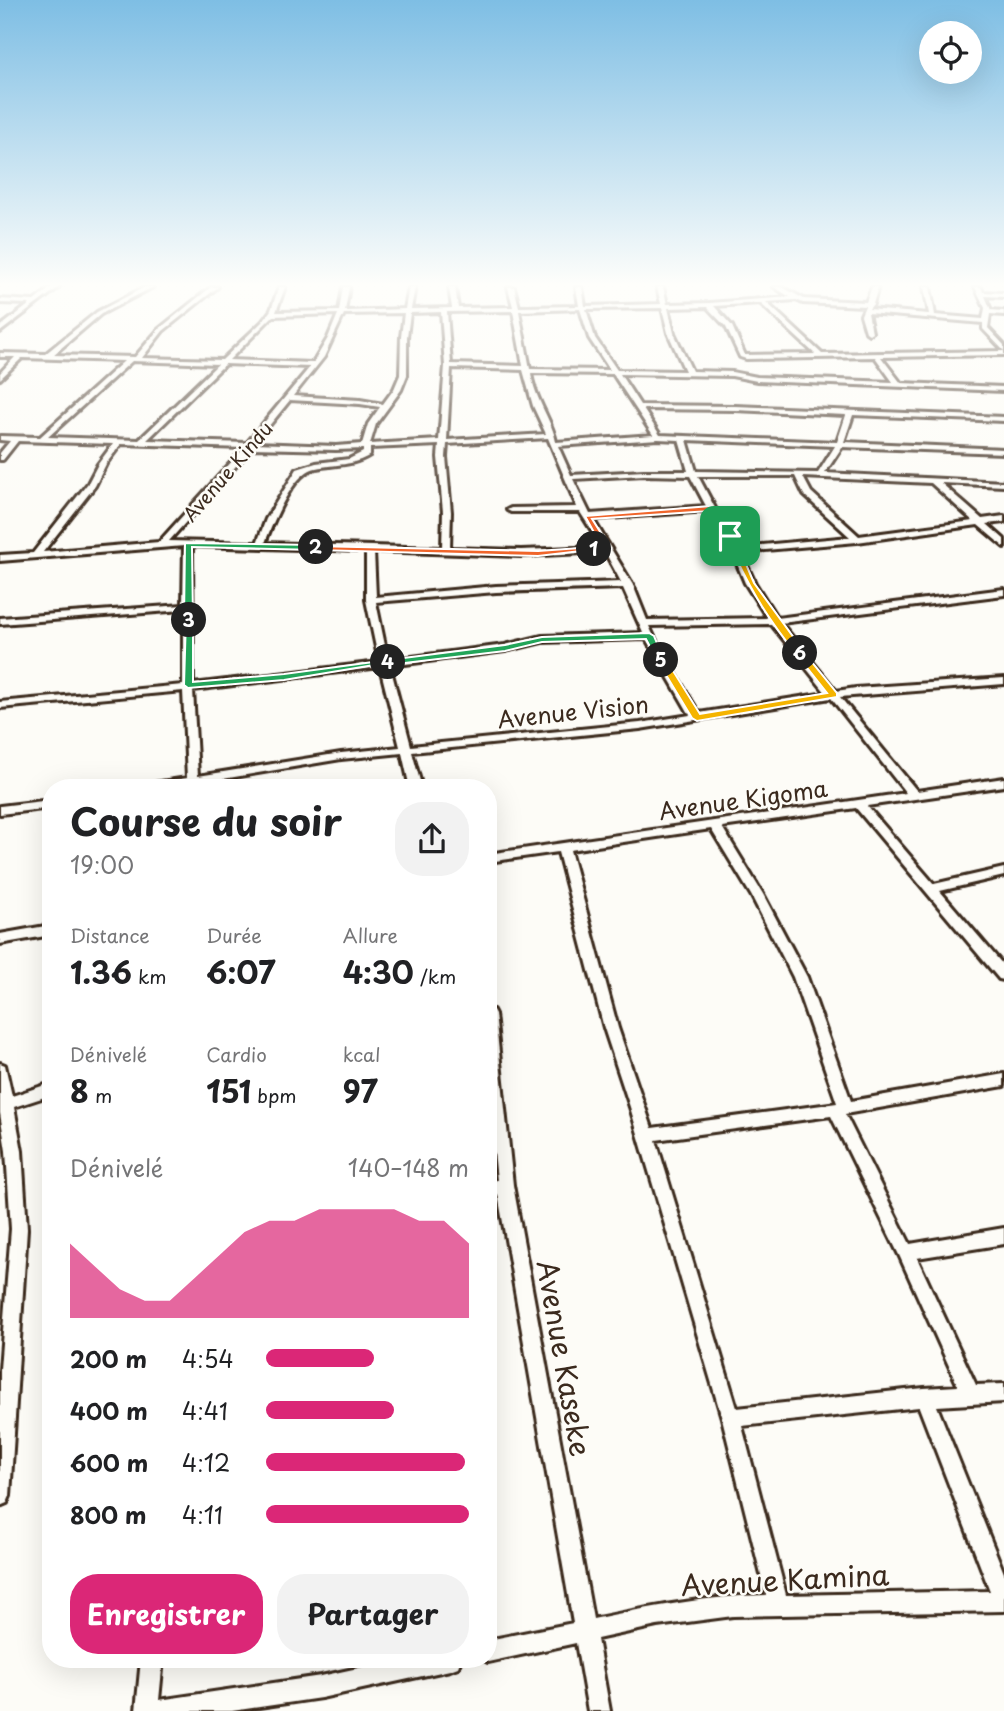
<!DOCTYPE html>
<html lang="fr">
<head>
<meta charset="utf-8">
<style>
	body { margin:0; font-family:"Playpen Sans",sans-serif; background:#f2f2f2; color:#202124; height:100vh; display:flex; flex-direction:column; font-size:26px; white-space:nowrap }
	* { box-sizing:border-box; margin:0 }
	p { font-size:23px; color:#757577 }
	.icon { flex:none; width:38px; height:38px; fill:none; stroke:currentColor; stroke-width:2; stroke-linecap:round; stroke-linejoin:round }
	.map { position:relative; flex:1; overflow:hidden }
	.panel { position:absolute; left:42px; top:779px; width:455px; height:889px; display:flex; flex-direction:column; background:#fff; border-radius:28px; box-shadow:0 7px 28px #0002 }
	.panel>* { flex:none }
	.buttons { position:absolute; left:919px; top:21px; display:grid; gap:14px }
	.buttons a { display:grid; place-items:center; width:63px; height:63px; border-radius:50%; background:#fff; box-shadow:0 7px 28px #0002; font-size:35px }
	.pin { position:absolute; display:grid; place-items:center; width:60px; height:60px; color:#fff; margin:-30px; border-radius:14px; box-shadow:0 4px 10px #0006 }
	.km { position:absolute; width:35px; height:35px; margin:-18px; border-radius:50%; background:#222; color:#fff; font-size:19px; line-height:35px; text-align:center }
	.round { display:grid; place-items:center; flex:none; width:74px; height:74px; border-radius:28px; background:#f2f2f2 }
	.summary { display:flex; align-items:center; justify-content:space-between; height:119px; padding:0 28px }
	h1 { font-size:38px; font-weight:700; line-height:52px }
	.stats { display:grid; grid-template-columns:repeat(3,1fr); gap:10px; height:119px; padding:7px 28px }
	.stats div { display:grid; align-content:center }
	.stats b { font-size:30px; font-weight:700 }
	.stats small { font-size:19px; font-weight:400 }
	.stats p { font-size:19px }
	.chart { height:196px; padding:14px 28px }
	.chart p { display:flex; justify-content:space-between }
	.chart svg { width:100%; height:126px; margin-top:7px; fill:#db2777; opacity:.7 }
	.cta { display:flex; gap:14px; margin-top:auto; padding:14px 28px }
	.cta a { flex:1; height:80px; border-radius:28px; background:#db2777; color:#fff; font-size:28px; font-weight:700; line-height:80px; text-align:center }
	.cta a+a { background:#f2f2f2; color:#202124 }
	ul { padding:0 28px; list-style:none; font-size:23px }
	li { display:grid; grid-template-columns:112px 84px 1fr; align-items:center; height:52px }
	li i { height:18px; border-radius:9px; background:#db2777 }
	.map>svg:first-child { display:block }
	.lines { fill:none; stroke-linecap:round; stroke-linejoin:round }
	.minor-casing { stroke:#3b2a1e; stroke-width:6 }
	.minor { fill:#fdfcf7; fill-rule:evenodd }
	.split-1 { fill:#f0652b; stroke:#fff; stroke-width:2 }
	.split-2 { fill:#f0652b; stroke:#fff; stroke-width:2 }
	.split-3 { fill:#22a559; stroke:#fff; stroke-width:2 }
	.split-4 { fill:#22a559; stroke:#fff; stroke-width:2 }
	.split-5 { fill:#22a559; stroke:#fff; stroke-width:2 }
	.split-6 { fill:#f5b400; stroke:#fff; stroke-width:2 }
	.split-7 { fill:#f5b400; stroke:#fff; stroke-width:2 }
	.labels { text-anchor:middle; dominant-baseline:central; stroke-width:5; stroke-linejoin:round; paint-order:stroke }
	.far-street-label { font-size:19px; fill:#3b2a1e; stroke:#fdfcf7 }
	.street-label { font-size:23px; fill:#3b2a1e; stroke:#fdfcf7 }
	.near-street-label { font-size:28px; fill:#3b2a1e; stroke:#fdfcf7 }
</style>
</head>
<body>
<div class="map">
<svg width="1004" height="1711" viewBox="0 0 1004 1711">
	<rect width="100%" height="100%" fill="#fdfcf7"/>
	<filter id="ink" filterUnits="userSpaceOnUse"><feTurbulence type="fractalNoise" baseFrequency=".0143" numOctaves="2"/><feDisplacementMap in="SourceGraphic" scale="14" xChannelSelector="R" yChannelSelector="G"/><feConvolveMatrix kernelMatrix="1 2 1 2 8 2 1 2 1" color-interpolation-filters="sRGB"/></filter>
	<g filter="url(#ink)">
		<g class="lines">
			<g class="minor-casing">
				<g id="minor">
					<polygon points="52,287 59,287 0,332 0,327 30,304 0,303 0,299 34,301"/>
					<path d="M145,287h8l-52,27 -48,41 82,2 24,-28 52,-42h7l-55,44 -21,27 80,2 40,-38 9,-12 8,-23h6l-9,25 63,-1 4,-24h6l-4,24 60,-2 4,-22h6l-4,22 41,-1 -3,-21h6l3,21 55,-1 -5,-20h6l5,20 60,-1 -3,-19h6l3,19 76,-2 -4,-17h6l4,17 42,-1 81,-6 -16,-10h8l22,12 62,3 6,-15h6l-5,17 -4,5 60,5 -5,-27h6l5,28 48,4 2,-11 -10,-21h6l2,5 21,1v4l-19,-1 6,14 13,1v4l-14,-1 -2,14 16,17v6l-21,-22v-6l-115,-10 4,19 -3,2 -3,-2 -5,-17 4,-9 -62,-3 -7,-3 -30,2 56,52 182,-3v4l-123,2 20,26 103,4v4l-247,-10 -25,-5 -112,-2 20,31 95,1 269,11v4l-151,-6 -9,27 160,7v4l-162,-6 -17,26 179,9v4l-63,-3 41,36 22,-3v6l-17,2 17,15v8l-26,-22 -121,17 -116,10 14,31 22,35 227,-29v6l-223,28 55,68 20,-3 148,-10v6l-164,13 77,94 87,-13v8l-137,20 67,78 70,-16v8l-64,15 64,75v14l-5,-1 -143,-171 -134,19 41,67 44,83 44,124 153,-27v12l-159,28 65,130 94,-16v16l-87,14 59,127 28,-1v18l-67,4 67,167v38l-271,5 -76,10 -60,13 13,72h-22l-12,-68 -88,19 -6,-3h6v-19l85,-17 -75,-429 -10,2v-14l9,-2 -9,-88v-83l5,1 2,4 18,171 80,434c57,-12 114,-23 173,-24l-44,-177 -92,-311 -26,-79 -46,-176 -70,10v-8l418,-61 -75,-95 -191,31 -228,23 10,36h-12l-8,-35 -61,6 -142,24 -1,5h-10l-1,-3 -14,3h-30l5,-4 39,-6 -4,-87 -183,17v-6l183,-17v-75l-183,14v-6l183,-13 1,-59 -184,15v-6l33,-2 55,-70 10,-19 15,-20 -95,-3 -15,19h-3v-7l10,-12 -10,-1v-4l40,1 84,-76 -102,-3 -22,21v-6l15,-16h-15v-4l45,1 52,-42zM760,303l55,51 -70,1 -13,-29 -18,-20zM707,307l19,20 14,30 6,2 129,-2 18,25 -136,-5 -25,-5 -40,-1 -18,-38 -6,-25zM662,308l6,25 17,38 -68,-1 -22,-32 -9,-29zM580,309l9,29 21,32 -80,-1 -11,-58zM513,311l10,55 -72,-2 -4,-52zM441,312l4,54 -6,74 -69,4 6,-20 25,-34 6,-15v-38l3,-24zM404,313l-3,24 -1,38 -6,14 -11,15 -23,-4 -67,-4 31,-39 20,-43zM338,314l-10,24 -15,25 -84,-3 44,-44zM132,361l86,3 -79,76 -91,-3zM225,364l85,3 -63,76 -100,-3zM451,368l72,2 10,36 13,28 -99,6zM531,373l82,1 40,61 -97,7c-3,-20 -22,-44 -25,-69zM290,400l70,4 20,3 -12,17 -6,20 -26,2 -81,-3zM643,409l92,1 111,5 -9,27 -177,-7zM548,438l29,69 -66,1 -4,2 4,2h69l22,35 -81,3 -71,-2 1,-36 -5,-55 1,-13zM658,439l21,1 9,31h-44l-73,4 -13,-29zM687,440l148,6 -17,27 -122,-2zM121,444l123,4 -85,94 -116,10 52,-66 11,-22zM439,445l-1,12 5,55 -1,36 -177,-5c8,-21 28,-71 51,-75 20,-4 37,-2 54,-13v-7zM252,448l84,2 27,-1v3l-14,7 -33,4 -19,6 -31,50 -9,24 -88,-2zM644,475l46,1 16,30 -116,8 -17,-35zM698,476h97l9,19 46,42 -111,10 -8,-17 -16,-22zM803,477l128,6 42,38 -114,15 -48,-44zM709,511l14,19 22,53 22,35 -120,2 -14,-35 -40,-66zM192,546l174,5v49l13,62 -186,22zM374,551l147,5 84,-4 16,30 -125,4 -120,11zM623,588l20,45 -101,3 -37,9 -117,15 -12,-58 120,-10zM771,624l55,69 -127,20 -40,-66 -10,-21zM646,639l44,76 -50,8 -229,23 -21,-80 115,-15 37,-9zM380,667l20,80 -59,6 -143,23 -5,-86zM711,829l40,66 42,82 44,126 -185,25 -34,-100 -48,-178zM831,1116l69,141 58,129 -34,2 -187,20 -81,-268zM919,1407l71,184 -204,4 -44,-169z"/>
					<polygon points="51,800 51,808 0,814 0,806"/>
					<polygon points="51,925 51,935 0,944 0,934"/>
					<polygon points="0,1063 5,1065 12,1096 51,1083 51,1095 14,1107 22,1151 27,1229 10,1496 7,1503 0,1506 0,1369 11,1229 6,1151 0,1113"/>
					<polygon points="141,1659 163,1659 159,1700 321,1676 400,1659 461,1659 458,1667 450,1670 321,1698 232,1711 136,1711"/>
				</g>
			</g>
			<use href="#minor" class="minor"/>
		</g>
	</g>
	<linearGradient id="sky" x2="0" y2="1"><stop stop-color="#7ebee4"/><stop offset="0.54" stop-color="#fefefb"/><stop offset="1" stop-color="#fefefb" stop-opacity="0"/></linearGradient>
	<rect width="1004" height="527" fill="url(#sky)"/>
	<polygon class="split-1" points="711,506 733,537 727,537 709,511 592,519 611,549 594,552 590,549 602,547 585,516"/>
	<polygon class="split-2" points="314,546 538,551 594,547 598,549 538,556 316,550"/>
	<polygon class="split-3" points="185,543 316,545 320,547 316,550 192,547 193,620 189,623 184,620"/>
	<polygon class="split-4" points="186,618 193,620 193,682 284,674 388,660 392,662 284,680 188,688 184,685"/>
	<polygon class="split-5" points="649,633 654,636 665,662 658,662 646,639 542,642 505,651 388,665 383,662 388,660 505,645 542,637"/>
	<polygon class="split-6" points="797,651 803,651 837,693 837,697 697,721 692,718 657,660 665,658 700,714 827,693 797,655"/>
	<path class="split-7" d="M730,533l4,3 20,47 51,70 -2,2h-6c-33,-41 -50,-71 -71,-119z"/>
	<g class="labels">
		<g class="far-street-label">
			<text transform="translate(227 471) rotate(-49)">Avenue Kindu</text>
		</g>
		<g class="street-label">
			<text transform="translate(573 711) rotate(-6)">Avenue Vision</text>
			<text transform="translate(743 799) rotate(-8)">Avenue Kigoma</text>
		</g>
		<g class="near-street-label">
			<text transform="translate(565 1358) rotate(80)">Avenue Kaseke</text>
			<text transform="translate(785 1579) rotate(-3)">Avenue Kamina</text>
		</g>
	</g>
</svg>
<div class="buttons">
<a><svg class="icon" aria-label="locate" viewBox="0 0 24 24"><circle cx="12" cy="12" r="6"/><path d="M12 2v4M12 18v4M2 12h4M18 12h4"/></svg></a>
</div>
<div class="pin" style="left:730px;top:536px;background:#1e9e55"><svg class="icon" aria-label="arrive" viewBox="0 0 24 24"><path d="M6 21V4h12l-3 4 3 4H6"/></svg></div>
<b class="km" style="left:594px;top:549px">1</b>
<b class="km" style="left:316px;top:547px">2</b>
<b class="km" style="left:189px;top:620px">3</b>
<b class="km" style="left:388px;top:662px">4</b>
<b class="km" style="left:661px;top:660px">5</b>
<b class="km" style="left:800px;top:653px">6</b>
<section class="panel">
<div class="summary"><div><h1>Course du soir</h1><p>19:00</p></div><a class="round"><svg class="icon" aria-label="share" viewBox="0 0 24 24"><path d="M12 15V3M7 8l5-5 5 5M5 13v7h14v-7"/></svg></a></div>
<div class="stats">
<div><p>Distance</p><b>1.36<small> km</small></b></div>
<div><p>Durée</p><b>6:07</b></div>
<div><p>Allure</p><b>4:30<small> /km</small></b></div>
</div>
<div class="stats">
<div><p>Dénivelé</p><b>8<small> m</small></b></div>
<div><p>Cardio</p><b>151<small> bpm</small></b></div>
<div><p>kcal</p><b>97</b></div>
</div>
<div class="chart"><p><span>Dénivelé</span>140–148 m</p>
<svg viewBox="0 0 160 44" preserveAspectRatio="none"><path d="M0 44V18L10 26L20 34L30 38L40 38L50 30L60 22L70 14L80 10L90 10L100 6L110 6L120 6L130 6L140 10L150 10L160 18V44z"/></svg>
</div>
<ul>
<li><b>200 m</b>4:54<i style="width:53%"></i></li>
<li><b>400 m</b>4:41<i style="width:63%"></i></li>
<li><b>600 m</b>4:12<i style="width:98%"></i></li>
<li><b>800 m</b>4:11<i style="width:100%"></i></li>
</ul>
<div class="cta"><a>Enregistrer</a><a>Partager</a></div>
</section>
</div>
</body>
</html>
